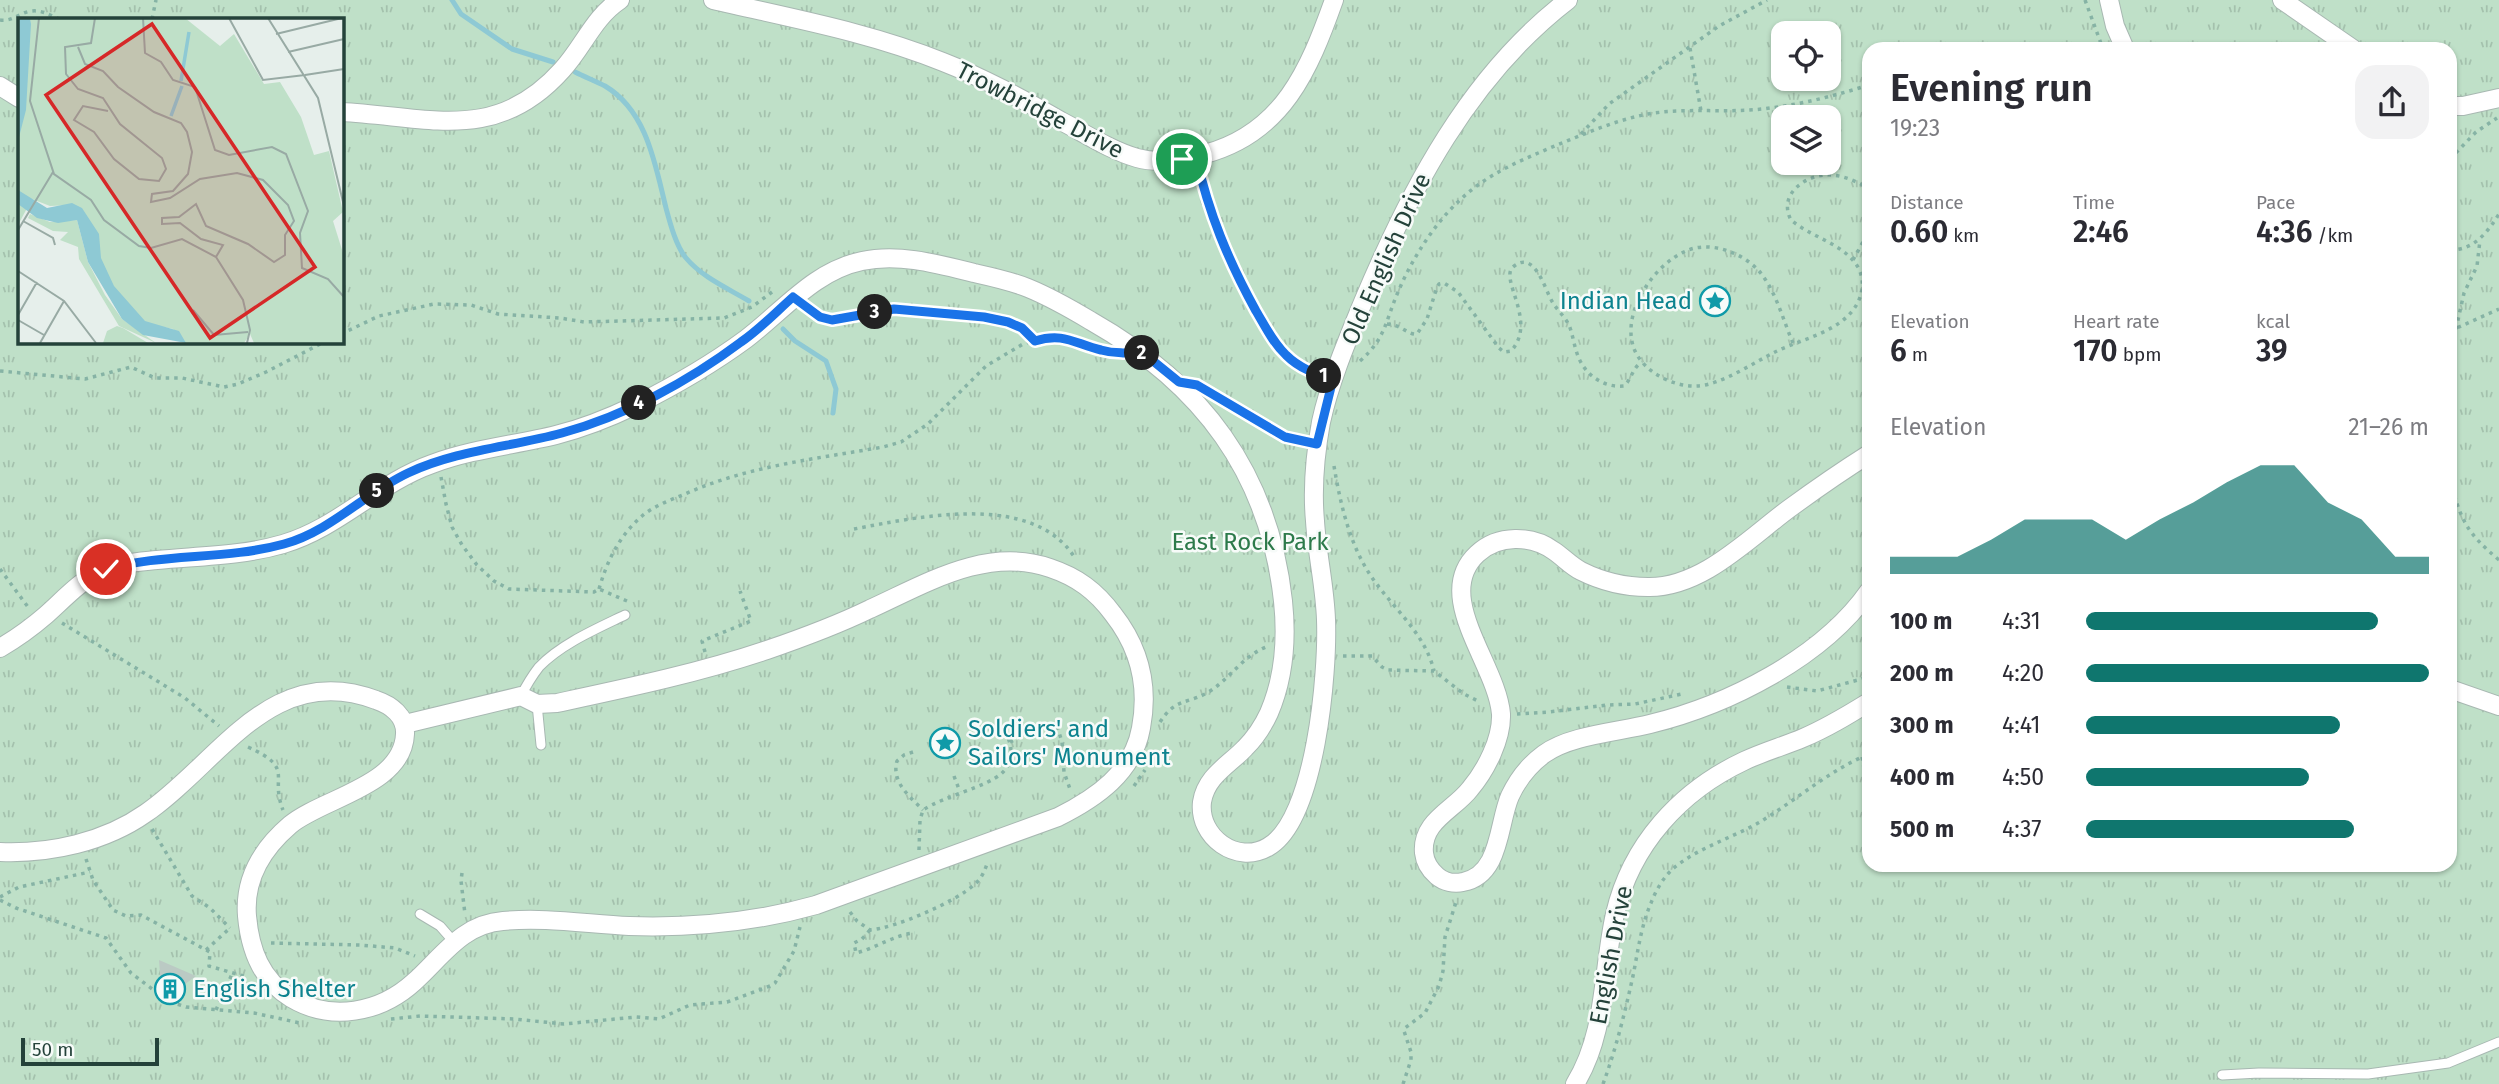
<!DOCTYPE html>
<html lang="en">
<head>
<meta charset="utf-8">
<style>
	body { margin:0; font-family:"Fira Sans",sans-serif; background:#f2f2f3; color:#2b2b33; height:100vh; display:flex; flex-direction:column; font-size:26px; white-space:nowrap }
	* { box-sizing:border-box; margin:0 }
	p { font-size:23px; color:#7c7c81 }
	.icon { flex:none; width:38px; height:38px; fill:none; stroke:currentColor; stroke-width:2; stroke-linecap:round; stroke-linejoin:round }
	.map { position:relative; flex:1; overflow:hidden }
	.side { position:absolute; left:1862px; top:42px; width:595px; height:830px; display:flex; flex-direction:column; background:#fff; border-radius:21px; box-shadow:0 2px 5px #0004 }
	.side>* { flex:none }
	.controls { position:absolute; left:1771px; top:21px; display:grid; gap:14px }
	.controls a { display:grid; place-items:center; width:70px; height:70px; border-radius:14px; background:#fff; box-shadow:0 2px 5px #0004; font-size:35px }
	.scale { position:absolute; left:21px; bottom:18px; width:138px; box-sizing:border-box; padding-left:7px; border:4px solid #24423a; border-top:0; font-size:19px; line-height:24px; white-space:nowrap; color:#24423a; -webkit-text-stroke:5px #f7fbf9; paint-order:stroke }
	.pin { position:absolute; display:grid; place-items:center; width:60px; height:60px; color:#fff; margin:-30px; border:4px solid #fff; border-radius:50%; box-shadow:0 2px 7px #0007 }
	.km { position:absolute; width:35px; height:35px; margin:-18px; border-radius:50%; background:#222; color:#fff; font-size:19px; line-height:35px; text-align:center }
	.round { display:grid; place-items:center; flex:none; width:74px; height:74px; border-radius:21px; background:#f2f2f3 }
	.headline { display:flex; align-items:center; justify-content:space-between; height:119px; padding:0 28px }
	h1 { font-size:38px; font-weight:600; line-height:52px }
	.figures { display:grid; grid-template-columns:repeat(3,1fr); gap:10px; height:119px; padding:7px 28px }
	.figures div { display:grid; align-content:center }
	.figures b { font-size:30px; font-weight:600 }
	.figures small { font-size:19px; font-weight:400 }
	.figures p { font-size:19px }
	.chart { height:196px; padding:14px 28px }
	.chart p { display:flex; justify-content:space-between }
	.chart svg { width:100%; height:126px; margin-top:7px; fill:#0f766e; opacity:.7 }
	ul { padding:0 28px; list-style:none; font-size:23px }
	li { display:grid; grid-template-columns:112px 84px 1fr; align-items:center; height:52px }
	li i { height:18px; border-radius:9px; background:#0f766e }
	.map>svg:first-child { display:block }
	.park { fill:url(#park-tufts); fill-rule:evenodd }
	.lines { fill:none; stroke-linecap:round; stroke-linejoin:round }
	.stream { stroke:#8ec9d4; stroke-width:5 }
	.building { fill:#bbcac4 }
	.lane-casing { stroke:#a8b8b2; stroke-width:11 }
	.street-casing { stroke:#a8b8b2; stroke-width:20 }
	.path { stroke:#86b3a5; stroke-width:3.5; stroke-dasharray:3.5 5; stroke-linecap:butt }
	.lane { stroke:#fff; stroke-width:9 }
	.street { stroke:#fff; stroke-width:18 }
	.route-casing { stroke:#fff; stroke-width:14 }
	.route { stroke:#1a73e8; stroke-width:9 }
	.labels { text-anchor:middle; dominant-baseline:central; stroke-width:5; stroke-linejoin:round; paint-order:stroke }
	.street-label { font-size:24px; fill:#24423a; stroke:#f7fbf9 }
	.culture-label { font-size:24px; fill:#0d838f; stroke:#f7fbf9; text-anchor:start }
	.park-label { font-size:24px; fill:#2d7a4b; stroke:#f7fbf9 }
	.inset-river { fill:none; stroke:#8ec9d4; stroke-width:3.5 }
	.inset-road { fill:none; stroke:#98aaa4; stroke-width:2 }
	.view { fill:#d62828; fill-opacity:0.15; stroke:#d62828; stroke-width:3.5 }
	.inset-edge { fill:none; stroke:#24423a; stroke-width:3.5 }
</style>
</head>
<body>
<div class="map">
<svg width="2499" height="1084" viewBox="0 0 2499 1084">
	<defs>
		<pattern id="park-tufts" width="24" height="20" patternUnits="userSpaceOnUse" patternTransform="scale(1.75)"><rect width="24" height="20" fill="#bfe0c8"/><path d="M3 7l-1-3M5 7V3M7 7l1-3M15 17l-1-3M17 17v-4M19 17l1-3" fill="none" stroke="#a4c1ad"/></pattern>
	</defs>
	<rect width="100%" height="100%" fill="#e6efeb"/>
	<path class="park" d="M0,0h2499v1084h-2499zM19,19h322v322h-322zM1783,33h46v46h-46zM1869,49h581v815h-581zM1783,117h46v46h-46z"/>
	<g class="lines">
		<g class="stream">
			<polyline points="452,0 461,14 512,49 553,62"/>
			<path d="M575,72c10,5 20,9 30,14 42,25 50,78 61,122 4,15 10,38 20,50 16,19 41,30 63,43"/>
			<polyline points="783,329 795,341 826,361 836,389 833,413"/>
		</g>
	</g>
	<polygon class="building" points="159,960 196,976 162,1001"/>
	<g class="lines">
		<g class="lane-casing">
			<g id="lane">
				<path d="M521,696c5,-10 11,-20 18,-29 22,-23 57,-38 86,-52"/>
				<polyline points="537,704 541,745"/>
				<polyline points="420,914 440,926 454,942"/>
				<polyline points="2222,1075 2259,1073 2368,1074 2448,1063 2499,1042"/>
			</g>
		</g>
		<g class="street-casing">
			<g id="street">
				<path d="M713,0c77,18 156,32 230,62 41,16 79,37 118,59 25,13 49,29 76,37 22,6 46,2 68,-4 78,-21 104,-84 129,-154"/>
				<polyline points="2109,0 2115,26 2125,49"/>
				<polyline points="2282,0 2353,49"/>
				<polyline points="0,86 19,98"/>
				<polyline points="2450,106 2463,106 2499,98"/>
				<path d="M341,112c86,4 154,33 221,-42 22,-24 31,-52 58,-70"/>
				<path d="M1869,454c-27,17 -53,35 -79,54 -41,30 -88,80 -142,79 -22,0 -47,-6 -67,-16 -10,-5 -18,-14 -27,-20 -22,-16 -56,-17 -77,3 -45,42 20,110 24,160 1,25 -15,56 -31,75 -16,21 -49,32 -46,64 1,9 6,17 13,23 7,6 17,8 26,6 38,-7 35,-59 47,-86 8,-17 19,-31 34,-42 26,-19 74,-22 106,-30 78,-19 172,-66 219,-133"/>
				<path d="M0,648c17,-10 31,-20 46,-33 17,-15 34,-34 55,-44 17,-8 37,-9 56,-11 42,-4 85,-4 126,-16 55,-16 95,-61 149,-80 40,-15 83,-19 124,-29 28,-7 55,-18 80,-30 38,-19 76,-41 110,-66 37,-28 68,-68 116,-78 37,-8 76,3 112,12 18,4 37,8 54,15 22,9 43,21 63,33 111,63 178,152 192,280 4,38 1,77 -14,112 -6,13 -14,25 -24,35 -16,17 -39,28 -43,54 -4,35 35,63 66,45 48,-27 60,-176 58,-227 -1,-33 -9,-66 -11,-99 -3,-33 0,-66 6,-99 9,-41 26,-81 42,-120 47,-112 106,-226 205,-302"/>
				<polyline points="2450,689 2499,706"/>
				<path d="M0,852c50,2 105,-10 146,-39 72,-49 125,-153 230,-113 15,5 30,16 29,34 -2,52 -83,64 -115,91 -28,24 -46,54 -43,91 3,34 14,64 44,82 40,24 89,15 123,-16 28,-25 48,-58 89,-61 42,-4 84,3 126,5 62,2 127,-4 187,-21l242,-88c38,-19 75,-44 83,-89 8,-42 -2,-81 -28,-114 -17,-23 -36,-37 -63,-46 -63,-22 -123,15 -180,41 -33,16 -68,29 -103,41 -68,23 -140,38 -210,53l-20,1 -16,-8 -116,28"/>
				<path d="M1575,1084c32,-52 27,-113 40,-170 16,-69 65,-123 129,-153 19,-9 40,-15 59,-23 24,-10 45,-23 66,-36"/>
			</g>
		</g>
		<g class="path">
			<polyline points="2085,0 2103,49"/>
			<polyline points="152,19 156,0"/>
			<path d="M0,20c13,2 20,-8 32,-9 10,-1 18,4 27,8"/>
			<polyline points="1690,48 1701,111"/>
			<polyline points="1581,134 1609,104 1719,26 1767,0"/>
			<polyline points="2450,159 2476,132 2497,118"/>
			<path d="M1200,173c12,49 31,92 55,136 9,15 17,33 30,45 9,10 20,16 33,20"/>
			<path d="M2450,250c24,0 37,-17 49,-36"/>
			<polyline points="1853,260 1869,231"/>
			<polyline points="806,309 820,317 833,320 894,309 984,317 1008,322 1022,328 1035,341"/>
			<path d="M1387,324c15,1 21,11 30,10l10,-15 10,-32 2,-3 5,-1 14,9 41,56 5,4 7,-1c27,-29 -12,-72 2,-84 22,-19 32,24 40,36 5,8 12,14 16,22 4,10 5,21 9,31 7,19 26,32 46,30 8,-7 8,-18 18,-24"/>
			<polyline points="2456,329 2464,293 2477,266 2480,240"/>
			<polyline points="2450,331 2499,309"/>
			<polyline points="341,334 379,316 434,304 471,305 498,314 560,318 584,322 724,318 752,307 772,292"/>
			<path d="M1793,343c-10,-23 -17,-52 -34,-72 -16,-18 -49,-31 -73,-20 -33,14 -67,64 -51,100 10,22 39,36 62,35 24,-1 56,-23 78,-34 30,-15 79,-22 87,-62 1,-7 0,-14 -3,-21 -13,-25 -47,-31 -68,-49 -14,-26 16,-47 41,-45 13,1 26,7 37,14"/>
			<path d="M1360,361c26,-23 25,-39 38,-69 14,-33 36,-68 62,-92 28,-27 62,-40 97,-55 30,-12 59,-25 91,-31 40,-7 82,0 122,-6 34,-4 67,-13 99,-23"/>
			<polyline points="0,371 85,379 131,367 155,378 182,378 224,387 238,384 266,372 326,341"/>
			<path d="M1217,397c24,17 55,41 86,45"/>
			<path d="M1334,466c6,36 15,76 35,107 21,33 56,59 65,98"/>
			<polyline points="441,477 446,504 452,527 462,545 477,565 494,581 509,589 594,592 599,589 627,601"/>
			<path d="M2450,479c11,42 16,53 49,81"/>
			<path d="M854,529c64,-12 179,-38 221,29"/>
			<polyline points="0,569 28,607"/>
			<path d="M599,589c8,-28 20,-53 43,-73 12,-10 28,-16 43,-22 63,-28 130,-35 198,-47l18,-5 27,-18 58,-58 37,-22 24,-7 20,1 37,13"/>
			<polyline points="62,623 185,698 219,726"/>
			<polyline points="705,652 702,641 751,621 740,591"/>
			<polyline points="1343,656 1372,656 1382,667 1388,670 1434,671 1464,694 1480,702"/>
			<polyline points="1787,687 1817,691 1869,677"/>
			<polyline points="1517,714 1549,712 1607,705 1635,704 1682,694"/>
			<path d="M1160,722c15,-23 25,-18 45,-28 23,-12 36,-37 61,-47"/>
			<path d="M1010,742c14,-6 33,-20 47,-16l5,16 2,30 6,17"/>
			<path d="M248,747c48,22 21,28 35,63"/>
			<path d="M913,752l-9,3 -7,6c-6,21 13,36 26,49"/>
			<polyline points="1862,757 1866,779"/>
			<polyline points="954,776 960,792"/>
			<polyline points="1134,786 1145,770"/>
			<polyline points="152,829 192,896 210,908 230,928"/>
			<path d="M919,850l1,-30 3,-10c21,-14 64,-23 79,-37 12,-11 11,-28 3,-41l-9,-4 -19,4"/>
			<polyline points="86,859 93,880 113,910 126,916 141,915 210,952 209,966 247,977"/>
			<polyline points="462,873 461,881 465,914"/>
			<polyline points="0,897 19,887 90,872"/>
			<polyline points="0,900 16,908 106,938 131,973 168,1001 186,1007 254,1013 300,1023"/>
			<path d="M850,912l7,9 13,9c25,-2 86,-28 105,-46 7,-6 10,-14 13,-23"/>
			<path d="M870,930l-8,9 -8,4 2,10c20,-5 40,-19 59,-20"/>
			<polyline points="271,943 360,945 395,948 415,956"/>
			<polyline points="206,950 230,928"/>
			<polyline points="216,1010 232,974"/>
			<polyline points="391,1019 420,1016 514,1019 564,1024 636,1017 659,1019 690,1005 727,1002 770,986 775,983 794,951 800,927"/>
			<polyline points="1403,1084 1411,1060 1411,1052 1404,1031 1405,1028 1425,1013 1439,986 1443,971 1445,937 1457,899"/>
			<path d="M1603,1084c13,-35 22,-72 30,-108 5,-25 8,-50 18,-73 5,-13 13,-27 24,-36 25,-20 57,-29 85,-45 36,-22 70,-52 109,-68"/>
		</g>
		<use href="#lane" class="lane"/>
		<use href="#street" class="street"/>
	</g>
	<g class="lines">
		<g class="route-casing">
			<path id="route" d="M106,569c58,-16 120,-9 178,-25 47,-13 81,-51 124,-71 49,-23 103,-26 154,-40 63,-17 127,-52 179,-91 19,-13 35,-30 52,-45l27,20 12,3 62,-11 90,8 24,5 14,6 13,13c29,-9 40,3 66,9 14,4 27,3 41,2l37,30 18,3 88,52 32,7 16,-65c-18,-5 -34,-11 -47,-24 -13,-12 -21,-29 -30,-44 -28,-51 -47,-97 -60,-154l-14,2"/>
		</g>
		<use href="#route" class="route"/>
	</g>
	<defs>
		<g id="sight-ring" transform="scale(1.575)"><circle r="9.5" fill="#f7fbf9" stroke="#0f9aa8" stroke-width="1.5"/><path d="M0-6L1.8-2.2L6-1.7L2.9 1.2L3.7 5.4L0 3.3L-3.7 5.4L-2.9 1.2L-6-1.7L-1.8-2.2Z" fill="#0f9aa8"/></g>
		<g id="building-ring" transform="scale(1.575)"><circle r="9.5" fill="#f7fbf9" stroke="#0f9aa8" stroke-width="1.5"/><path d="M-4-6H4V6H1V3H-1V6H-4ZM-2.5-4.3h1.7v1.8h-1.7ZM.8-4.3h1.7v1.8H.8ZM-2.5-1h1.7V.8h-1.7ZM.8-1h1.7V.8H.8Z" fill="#0f9aa8"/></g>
	</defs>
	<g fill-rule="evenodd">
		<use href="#sight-ring" x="1715" y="301"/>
		<use href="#sight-ring" x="945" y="743"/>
		<use href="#building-ring" x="170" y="989"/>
	</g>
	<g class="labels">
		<g class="street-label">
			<text transform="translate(1040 110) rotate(27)">Trowbridge Drive</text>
			<text transform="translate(1386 259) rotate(-66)">Old English Drive</text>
			<text transform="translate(1611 955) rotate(-79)">English Drive</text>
		</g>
		<g class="culture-label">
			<text x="1692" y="301" text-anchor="end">Indian Head</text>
			<text x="968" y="729">Soldiers' and<tspan x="968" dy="28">Sailors' Monument</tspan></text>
			<text x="193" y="989">English Shelter</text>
		</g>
		<g class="park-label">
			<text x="1250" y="542">East Rock Park</text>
		</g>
	</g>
	<g transform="translate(18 18)">
		<rect width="326" height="326" fill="#e6efeb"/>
		<path d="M99,308l6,2 25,15h-45l4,-12z" fill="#bfe0c8"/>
		<path d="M12,196l20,8 27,-2 11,42 17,33 17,24 34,24 -37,-17 -40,-67 -1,-12 -18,-7 8,-8 -15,-1 -25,-13z" fill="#bfe0c8"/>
		<path d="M0,0h167l35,28 14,-12 30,50 16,-2 21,35 13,38 15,-4 14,61 -10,9 10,32v90h-89l-4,-9 -6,9h-59l-12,-14 -29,-6 -22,-19 -51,-99 -21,1 -18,-7 -14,26z" fill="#bfe0c8"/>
		<path d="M0,0l12,1 1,5 -5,86 -8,31zM0,172l29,18 25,-5 10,5 17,26 2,24 13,28 31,35 34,10 7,12 -43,-8 -21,-16 -34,-57 -11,-42 -19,3 -21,-5 -19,-14z" fill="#8ec9d4"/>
		<path class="inset-river" d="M163,63l8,-49M153,98l11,-30"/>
		<path class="inset-road" d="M21,0l-9,83 24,73 37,26 13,20 35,26 12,2 31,-9 34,18 27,43 7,30 -3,13M77,0l-4,25 -26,4 1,27 12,15 25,9 17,26 42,34 4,11 -7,12 -20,-2 -25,-20 -20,-27 -20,-12 9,-14 25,5M125,0l2,35 16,9 12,18 22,7 20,63 14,5 43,-8 14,7 22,57 -8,22 2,35 26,11 16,18M211,0l34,62 42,-5M250,0l50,80 26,108M258,16l66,-16M60,29l7,17 18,7 15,16 36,25 27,11 6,9 5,20 -4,22 -15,17 -21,3 -1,8 19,-4 30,-19 37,-6 26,7 25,25 6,16 -9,14v20l-11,7 -26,-18 -42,-18 -10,-22 -17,13 -17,1v6l18,-1 21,16 22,6 -7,12M270,34l56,-13M287,57l39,-6M5,203l30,17 2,7M0,212l35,-58M0,253l46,30 32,42M175,292l21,25 34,-3M0,297l19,-33M0,302l26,15M22,325l24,-42"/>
		<path class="view" d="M134,6l163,243 -105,71 -164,-243z"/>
		<rect width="326" height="326" class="inset-edge"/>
	</g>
</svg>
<div class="controls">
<a><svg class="icon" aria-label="locate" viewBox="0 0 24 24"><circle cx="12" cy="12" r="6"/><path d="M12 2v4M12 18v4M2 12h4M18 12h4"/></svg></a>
<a><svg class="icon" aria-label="layers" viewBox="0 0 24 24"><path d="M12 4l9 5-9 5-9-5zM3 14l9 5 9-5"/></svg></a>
</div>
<div class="scale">50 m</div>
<div class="pin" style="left:1182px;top:159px;background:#1e9e55"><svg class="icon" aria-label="arrive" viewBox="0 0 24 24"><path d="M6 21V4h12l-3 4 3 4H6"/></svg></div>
<div class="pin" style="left:106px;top:569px;background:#d93025"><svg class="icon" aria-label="check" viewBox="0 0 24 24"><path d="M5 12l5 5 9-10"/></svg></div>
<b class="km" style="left:1324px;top:376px">1</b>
<b class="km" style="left:1142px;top:353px">2</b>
<b class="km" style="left:875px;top:312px">3</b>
<b class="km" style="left:639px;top:403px">4</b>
<b class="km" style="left:377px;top:491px">5</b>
<section class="side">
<div class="headline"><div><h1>Evening run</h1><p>19:23</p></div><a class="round"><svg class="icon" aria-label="share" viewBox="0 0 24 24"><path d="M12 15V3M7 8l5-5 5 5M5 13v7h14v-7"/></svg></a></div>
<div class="figures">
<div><p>Distance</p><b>0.60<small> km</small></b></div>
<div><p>Time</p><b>2:46</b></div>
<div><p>Pace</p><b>4:36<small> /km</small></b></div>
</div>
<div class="figures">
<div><p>Elevation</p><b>6<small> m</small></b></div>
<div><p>Heart rate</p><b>170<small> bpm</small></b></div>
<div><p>kcal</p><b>39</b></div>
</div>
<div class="chart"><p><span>Elevation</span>21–26 m</p>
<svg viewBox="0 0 160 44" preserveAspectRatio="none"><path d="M0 44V38L10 38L20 38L30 32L40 25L50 25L60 25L70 32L80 25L90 19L100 12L110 6L120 6L130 19L140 25L150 38L160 38V44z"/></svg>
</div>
<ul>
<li><b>100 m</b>4:31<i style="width:85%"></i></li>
<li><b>200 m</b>4:20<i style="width:100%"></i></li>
<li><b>300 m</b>4:41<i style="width:74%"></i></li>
<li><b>400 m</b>4:50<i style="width:65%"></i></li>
<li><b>500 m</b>4:37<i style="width:78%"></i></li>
</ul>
</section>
</div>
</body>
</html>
